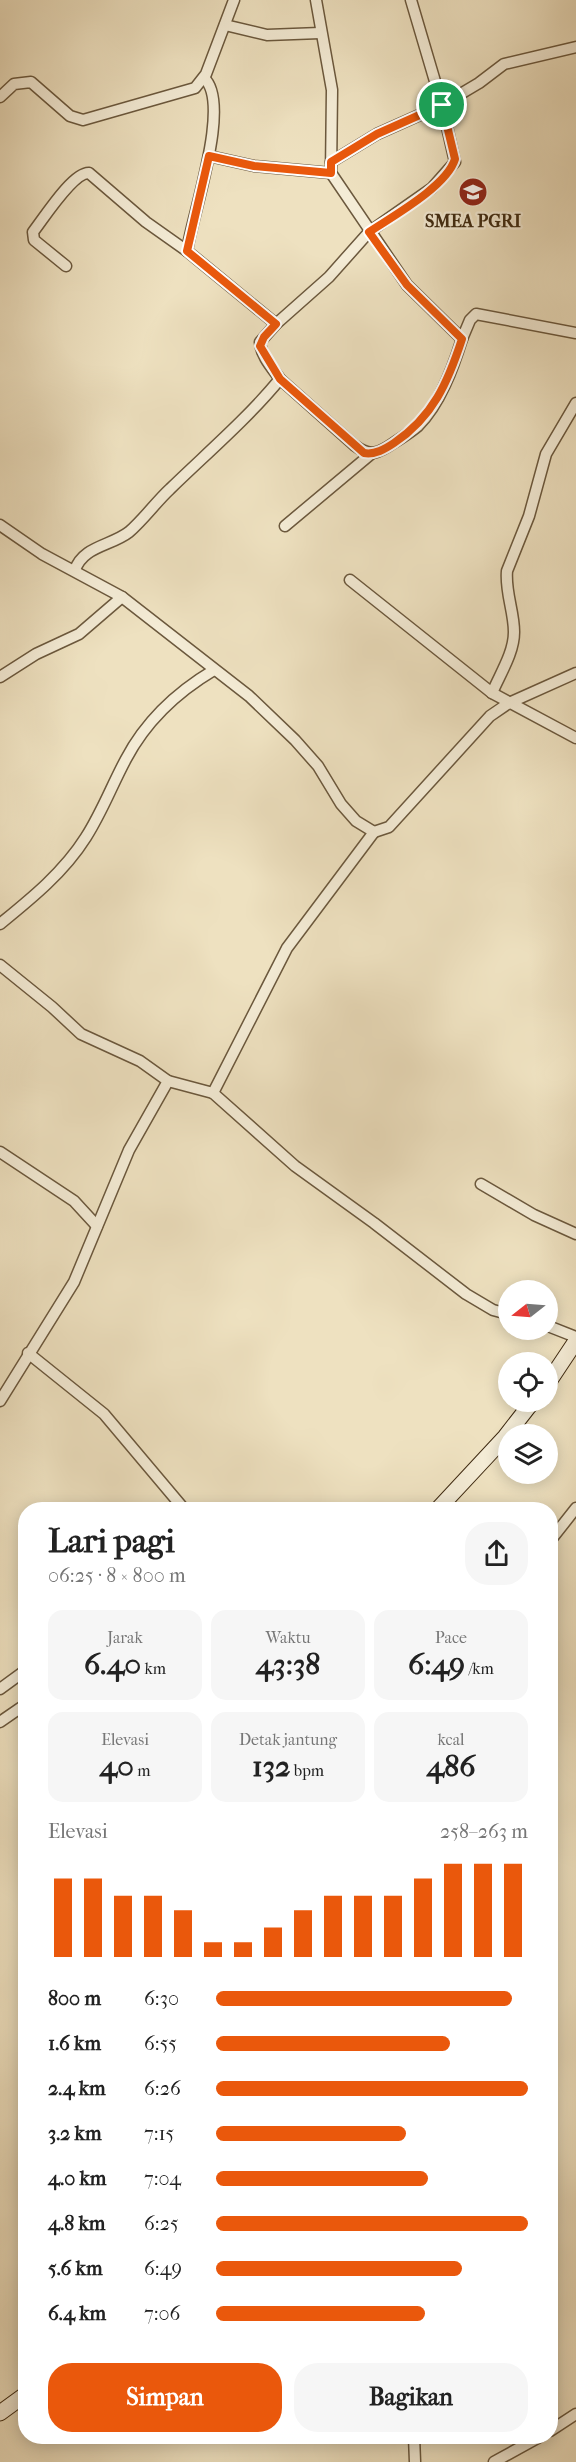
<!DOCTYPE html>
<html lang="id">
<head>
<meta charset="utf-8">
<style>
	body { margin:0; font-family:"IM FELL French Canon",serif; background:#f6f6f6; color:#222; height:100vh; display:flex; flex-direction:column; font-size:22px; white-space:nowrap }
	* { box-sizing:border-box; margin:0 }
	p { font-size:20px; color:#767676 }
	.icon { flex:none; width:33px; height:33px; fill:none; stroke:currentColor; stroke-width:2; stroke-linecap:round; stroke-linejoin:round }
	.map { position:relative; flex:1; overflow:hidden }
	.panel { position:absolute; left:18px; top:1502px; width:540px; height:942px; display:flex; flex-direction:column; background:#fff; border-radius:24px; box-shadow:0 3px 15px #0003 }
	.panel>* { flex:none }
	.needle { width:39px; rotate:253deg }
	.controls { position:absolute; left:498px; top:1280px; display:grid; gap:12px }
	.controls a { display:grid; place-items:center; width:60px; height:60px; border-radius:50%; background:#fff; box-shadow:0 3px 15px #0003; font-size:30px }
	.pin { position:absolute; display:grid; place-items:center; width:51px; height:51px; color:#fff; margin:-26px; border:3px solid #fff; border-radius:50%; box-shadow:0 2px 6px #0007 }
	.round { display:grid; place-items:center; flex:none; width:63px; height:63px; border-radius:24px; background:#f6f6f6 }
	.summary { display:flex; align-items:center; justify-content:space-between; height:102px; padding:0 30px }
	h1 { font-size:33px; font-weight:700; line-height:45px }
	.metrics { display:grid; grid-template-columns:repeat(3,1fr); gap:9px; height:102px; padding:6px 30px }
	.metrics div { display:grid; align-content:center; border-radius:15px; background:#f6f6f6; text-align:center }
	.metrics b { font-size:30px; font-weight:700 }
	.metrics small { font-size:16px; font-weight:400 }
	.metrics p { font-size:16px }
	.chart { height:168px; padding:12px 30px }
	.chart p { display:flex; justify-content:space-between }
	.chart svg { width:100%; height:108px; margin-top:6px; stroke:#ea580c; stroke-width:6 }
	.cta { display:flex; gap:12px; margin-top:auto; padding:12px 30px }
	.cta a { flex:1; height:69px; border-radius:24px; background:#ea580c; color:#fff; font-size:24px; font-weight:700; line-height:69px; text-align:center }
	.cta a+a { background:#f6f6f6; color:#222 }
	ul { padding:0 30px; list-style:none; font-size:20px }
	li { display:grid; grid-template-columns:96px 72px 1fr; align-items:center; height:45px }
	li i { height:15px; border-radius:8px; background:#ea580c }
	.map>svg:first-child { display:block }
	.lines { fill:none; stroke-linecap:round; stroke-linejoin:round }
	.street-casing { stroke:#6b583d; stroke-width:13 }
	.secondary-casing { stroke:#3f2a11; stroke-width:17 }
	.street { stroke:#f4ecd6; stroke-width:10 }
	.secondary { stroke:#f4ecd6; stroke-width:15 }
	.route-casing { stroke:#fff; stroke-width:12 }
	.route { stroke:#ea580c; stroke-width:8 }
	.labels { text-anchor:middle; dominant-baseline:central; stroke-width:4.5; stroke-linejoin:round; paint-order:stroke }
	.poi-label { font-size:18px; font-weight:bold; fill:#3f2a11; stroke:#f4ecd6 }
</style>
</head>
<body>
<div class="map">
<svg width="576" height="2462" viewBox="0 0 576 2462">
	<rect width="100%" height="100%" fill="#eee1c0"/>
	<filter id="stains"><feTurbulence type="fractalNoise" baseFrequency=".00333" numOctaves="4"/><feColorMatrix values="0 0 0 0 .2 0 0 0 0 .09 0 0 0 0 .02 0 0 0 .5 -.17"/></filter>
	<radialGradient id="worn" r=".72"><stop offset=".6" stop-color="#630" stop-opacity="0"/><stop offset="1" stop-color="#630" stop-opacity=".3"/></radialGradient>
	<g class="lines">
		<g class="street-casing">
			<g id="street">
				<polyline points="225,25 267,35 320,33"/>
				<polyline points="0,97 14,84 31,82 70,116 83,120 195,88 206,74 234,0"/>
				<polyline points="209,156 254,166 331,173"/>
				<polyline points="331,162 377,134 442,105 479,83 504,64 576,47"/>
				<path d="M187,251c5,-36 45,-148 17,-173"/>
				<path d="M66,266l-32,-26 -1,-8c11,-14 40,-60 56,-59l57,49 41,29 89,73 -16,18c1,14 12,26 20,37l74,66c17,13 25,8 41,-3 8,-5 16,-10 23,-16 22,-22 35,-58 44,-87l-55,-54 -76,-112 1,-83 -16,-90"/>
				<polyline points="276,324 329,277 369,232 432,188 455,162 442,105 411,0"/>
				<polyline points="462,339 470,320 476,314 576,333"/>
				<polyline points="0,525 42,554 122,597 249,696 295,740 318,766 341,804 356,821 374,832 389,827 490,716 509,703 576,673"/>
				<polyline points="285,526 371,454"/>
				<path d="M75,570c8,-24 36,-24 54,-38 15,-13 27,-30 41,-43 37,-36 77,-70 110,-110"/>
				<polyline points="350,580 492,693 576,738"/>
				<polyline points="0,677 36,654 79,634 122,597"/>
				<path d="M492,693c8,-19 22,-40 22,-61 0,-21 -9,-40 -7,-61l22,-55 17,-62 30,-51"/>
				<path d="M0,924c32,-26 64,-52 86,-87 16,-25 26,-52 40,-78 20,-38 51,-67 88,-89"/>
				<polyline points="0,965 52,1007 81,1034 140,1061 168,1081 129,1150 74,1282 0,1401"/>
				<polyline points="168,1081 213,1093 287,948 374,832"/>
				<polyline points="213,1093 295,1166 374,1223 466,1294 493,1310 508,1314"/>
				<polyline points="0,1152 74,1201 97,1226"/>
				<polyline points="481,1184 534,1215 576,1234"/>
				<polyline points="548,1326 576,1337"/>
				<polyline points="28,1353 104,1414 184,1509"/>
				<polyline points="550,1541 576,1508"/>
				<polyline points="0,1689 26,1670"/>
				<polyline points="0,1722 26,1704"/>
				<polyline points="550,2431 576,2414"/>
				<polyline points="414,2436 415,2462"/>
				<polyline points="494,2462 541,2436"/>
			</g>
		</g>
		<g class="secondary-casing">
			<g id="secondary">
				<polyline points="548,1383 576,1341"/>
				<polyline points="438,1509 505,1437 533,1401"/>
				<polyline points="0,2413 26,2394"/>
			</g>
		</g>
		<use href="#street" class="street"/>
		<use href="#secondary" class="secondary"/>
	</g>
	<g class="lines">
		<g class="route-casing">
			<path id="route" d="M442,105l13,54c-8,27 -62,57 -86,73l38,53 55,54c-14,43 -29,78 -68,104 -9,6 -19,12 -30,10l-84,-74 -20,-33 4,-9 12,-13 -89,-73 22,-95 45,10 77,7v-11l46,-28z"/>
		</g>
		<use href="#route" class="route"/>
	</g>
	<defs>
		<g id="school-disc" transform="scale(1.5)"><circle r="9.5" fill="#8f2418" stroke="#f4ecd6"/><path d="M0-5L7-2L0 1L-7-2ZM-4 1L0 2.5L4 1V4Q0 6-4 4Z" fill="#fff"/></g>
	</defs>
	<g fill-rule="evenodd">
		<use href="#school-disc" x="473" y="192"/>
	</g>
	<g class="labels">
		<g class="poi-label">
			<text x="473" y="221">SMEA PGRI</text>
		</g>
	</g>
	<rect width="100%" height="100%" filter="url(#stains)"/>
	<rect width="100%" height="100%" fill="url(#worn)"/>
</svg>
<div class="controls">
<a><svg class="needle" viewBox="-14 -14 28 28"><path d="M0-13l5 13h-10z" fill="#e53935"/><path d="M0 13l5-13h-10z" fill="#767676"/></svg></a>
<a><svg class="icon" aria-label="locate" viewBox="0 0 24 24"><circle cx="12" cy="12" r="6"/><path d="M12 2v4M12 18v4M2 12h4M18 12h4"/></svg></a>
<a><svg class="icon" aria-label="layers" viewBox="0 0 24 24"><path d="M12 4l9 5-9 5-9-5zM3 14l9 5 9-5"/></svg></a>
</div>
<div class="pin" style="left:442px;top:105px;background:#1e9e55"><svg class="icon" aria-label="arrive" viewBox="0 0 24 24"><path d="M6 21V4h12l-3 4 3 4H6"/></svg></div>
<section class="panel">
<div class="summary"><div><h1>Lari pagi</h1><p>06:25 · 8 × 800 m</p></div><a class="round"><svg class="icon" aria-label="share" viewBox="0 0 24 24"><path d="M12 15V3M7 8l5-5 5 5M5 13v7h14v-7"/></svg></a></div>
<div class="metrics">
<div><p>Jarak</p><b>6.40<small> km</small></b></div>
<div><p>Waktu</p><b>43:38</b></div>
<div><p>Pace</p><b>6:49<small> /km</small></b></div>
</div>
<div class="metrics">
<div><p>Elevasi</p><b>40<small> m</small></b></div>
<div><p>Detak jantung</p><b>132<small> bpm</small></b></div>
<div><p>kcal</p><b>486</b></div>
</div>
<div class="chart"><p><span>Elevasi</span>258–263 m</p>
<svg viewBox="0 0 160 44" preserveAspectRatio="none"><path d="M5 44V12M15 44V12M25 44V19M35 44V19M45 44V25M55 44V38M65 44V38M75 44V32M85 44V25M95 44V19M105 44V19M115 44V19M125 44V12M135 44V6M145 44V6M155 44V6"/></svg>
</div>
<ul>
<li><b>800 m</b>6:30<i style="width:95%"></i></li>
<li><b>1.6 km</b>6:55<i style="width:75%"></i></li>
<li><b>2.4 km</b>6:26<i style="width:100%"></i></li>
<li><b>3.2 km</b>7:15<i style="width:61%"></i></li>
<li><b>4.0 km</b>7:04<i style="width:68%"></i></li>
<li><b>4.8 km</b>6:25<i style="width:100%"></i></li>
<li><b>5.6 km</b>6:49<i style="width:79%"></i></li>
<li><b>6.4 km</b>7:06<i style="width:67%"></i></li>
</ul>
<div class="cta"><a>Simpan</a><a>Bagikan</a></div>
</section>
</div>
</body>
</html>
